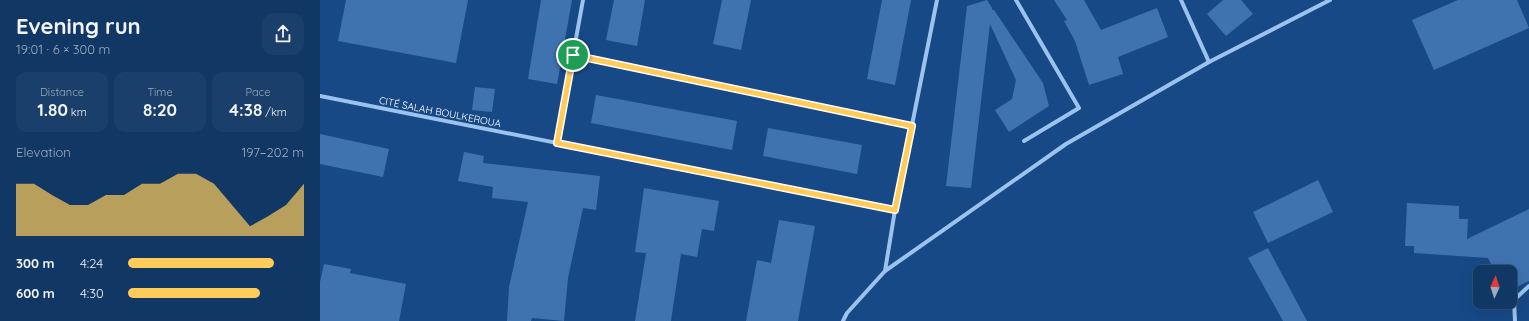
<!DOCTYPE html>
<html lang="en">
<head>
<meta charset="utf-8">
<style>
	body { margin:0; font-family:Quicksand,sans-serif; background:#1a3f6a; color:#f1f3f6; height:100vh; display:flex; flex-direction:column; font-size:15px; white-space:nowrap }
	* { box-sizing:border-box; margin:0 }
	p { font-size:13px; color:#9cacbf }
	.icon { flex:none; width:22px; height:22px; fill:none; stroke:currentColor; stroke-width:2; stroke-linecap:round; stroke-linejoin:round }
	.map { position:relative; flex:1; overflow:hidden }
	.drawer { display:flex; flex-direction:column; background:#113764; width:320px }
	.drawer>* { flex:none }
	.needle { width:26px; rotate:3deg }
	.tools { position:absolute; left:1153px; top:265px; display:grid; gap:8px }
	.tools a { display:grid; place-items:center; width:44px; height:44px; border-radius:8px; background:#113764; box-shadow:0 4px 16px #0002,0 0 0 1px #305178; font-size:20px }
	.pin { position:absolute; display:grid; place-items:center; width:34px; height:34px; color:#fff; margin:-17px; border:2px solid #fff; border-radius:50%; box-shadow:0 1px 4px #0007 }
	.round { display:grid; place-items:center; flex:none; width:42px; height:42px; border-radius:12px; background:#1a3f6a }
	.summary { display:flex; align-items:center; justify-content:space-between; height:68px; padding:0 16px }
	h1 { font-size:22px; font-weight:800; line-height:30px }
	.figures { display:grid; grid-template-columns:repeat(3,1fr); gap:6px; height:68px; padding:4px 16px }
	.figures div { display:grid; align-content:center; border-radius:10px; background:#1a3f6a; text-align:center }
	.figures b { font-size:17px; font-weight:800 }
	.figures small { font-size:11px; font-weight:400 }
	.figures p { font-size:11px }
	.chart { height:112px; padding:8px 16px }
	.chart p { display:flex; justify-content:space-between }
	.chart svg { width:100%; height:72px; margin-top:4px; fill:#ffcc59; opacity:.7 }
	ul { padding:0 16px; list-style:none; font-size:13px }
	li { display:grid; grid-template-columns:64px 48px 1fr; align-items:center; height:30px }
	li i { height:10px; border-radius:5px; background:#ffcc59 }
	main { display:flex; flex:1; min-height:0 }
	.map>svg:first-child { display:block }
	.building { fill:#3f73b0 }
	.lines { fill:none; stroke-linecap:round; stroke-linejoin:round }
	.minor { stroke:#9cc3ee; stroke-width:4 }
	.route-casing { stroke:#fff; stroke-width:8 }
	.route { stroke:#ffcc59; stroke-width:5 }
	.labels { text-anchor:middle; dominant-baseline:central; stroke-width:3; stroke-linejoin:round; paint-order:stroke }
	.street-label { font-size:10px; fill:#fff; stroke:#174986 }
</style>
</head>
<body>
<main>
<section class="drawer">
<div class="summary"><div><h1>Evening run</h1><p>19:01 · 6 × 300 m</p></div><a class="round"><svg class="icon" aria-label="share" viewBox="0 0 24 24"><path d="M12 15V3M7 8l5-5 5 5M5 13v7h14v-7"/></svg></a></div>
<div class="figures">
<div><p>Distance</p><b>1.80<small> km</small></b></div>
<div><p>Time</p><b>8:20</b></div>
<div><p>Pace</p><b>4:38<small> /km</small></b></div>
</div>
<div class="chart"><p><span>Elevation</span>197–202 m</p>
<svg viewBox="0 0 160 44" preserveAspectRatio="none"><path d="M0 44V12L10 12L20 19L30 25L40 25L50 19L60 19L70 12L80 12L90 6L100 6L110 12L120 25L130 38L140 32L150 25L160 12V44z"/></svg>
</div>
<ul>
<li><b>300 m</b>4:24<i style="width:83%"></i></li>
<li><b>600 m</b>4:30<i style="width:75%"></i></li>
</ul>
</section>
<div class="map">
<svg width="1209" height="321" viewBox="0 0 1209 321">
	<rect width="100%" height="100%" fill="#174986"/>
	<g class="building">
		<polygon points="26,0 148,0 136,63 18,41"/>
		<polygon points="221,0 252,0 237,84 208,79"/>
		<polygon points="294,0 325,0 317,46 286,40"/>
		<polygon points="402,0 431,0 421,50 393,44"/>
		<polygon points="562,0 591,0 575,85 547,79"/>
		<polygon points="667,0 672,8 672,10 674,10 723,83 729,106 689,132 675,110 692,99 696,80 670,24 651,188 626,186 647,6"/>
		<polygon points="734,0 764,0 781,30 837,8 848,37 798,57 803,74 769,85 755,41 744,21 747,20"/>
		<polygon points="903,0 921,0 933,14 906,36 887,14"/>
		<polygon points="1138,0 1197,0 1209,28 1114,70 1092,20"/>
		<polygon points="155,87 175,89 172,112 152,110"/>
		<polygon points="276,95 417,121 412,150 271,123"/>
		<polygon points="448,128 542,145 537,174 443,156"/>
		<polygon points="0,134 69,149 63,177 0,164"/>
		<polygon points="144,152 164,156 163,163 280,176 276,210 263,208 248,278 244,321 212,318 211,321 187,321 189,287 208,202 172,198 173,187 138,181"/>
		<polygon points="998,180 1013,212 948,243 933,212"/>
		<polygon points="324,188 399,201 394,231 382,229 377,257 361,254 351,321 315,321 326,253 315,252"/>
		<polygon points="1087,203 1139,206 1139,219 1148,219 1147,239 1209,209 1209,281 1190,290 1190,272 1175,272 1168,258 1094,253 1094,246 1085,246"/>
		<polygon points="459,220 495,226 478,321 426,321 437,260 451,263"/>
		<polygon points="948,248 964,278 987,321 963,321 928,258"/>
		<polygon points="4,264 31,269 30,273 86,284 79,321 0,321 0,282"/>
	</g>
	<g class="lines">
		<g class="minor">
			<polyline points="696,0 759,108 704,141"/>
			<polyline points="861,0 889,62"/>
			<polyline points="253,55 592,126"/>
			<polyline points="0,96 575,210 617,0"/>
			<polyline points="237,143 263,0"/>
			<polyline points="565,271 746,144 889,62 1010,0"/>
			<polyline points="523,321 527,313 565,271 575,210"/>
			<polyline points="1195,321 1194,300 1209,286"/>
		</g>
	</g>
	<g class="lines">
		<g class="route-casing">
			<polygon id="route" points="253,55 592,126 575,210 237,143"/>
		</g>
		<use href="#route" class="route"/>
	</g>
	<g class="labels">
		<g class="street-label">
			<text transform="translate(120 112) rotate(11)">CITÉ SALAH BOULKEROUA</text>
		</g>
	</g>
</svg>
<div class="tools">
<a><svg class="needle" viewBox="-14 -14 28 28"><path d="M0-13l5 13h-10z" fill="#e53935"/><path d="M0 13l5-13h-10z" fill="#9cacbf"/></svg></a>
</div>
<div class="pin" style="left:253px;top:55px;background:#1e9e55"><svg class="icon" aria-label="arrive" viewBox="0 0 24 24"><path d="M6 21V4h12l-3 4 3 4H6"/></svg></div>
</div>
</main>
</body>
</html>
